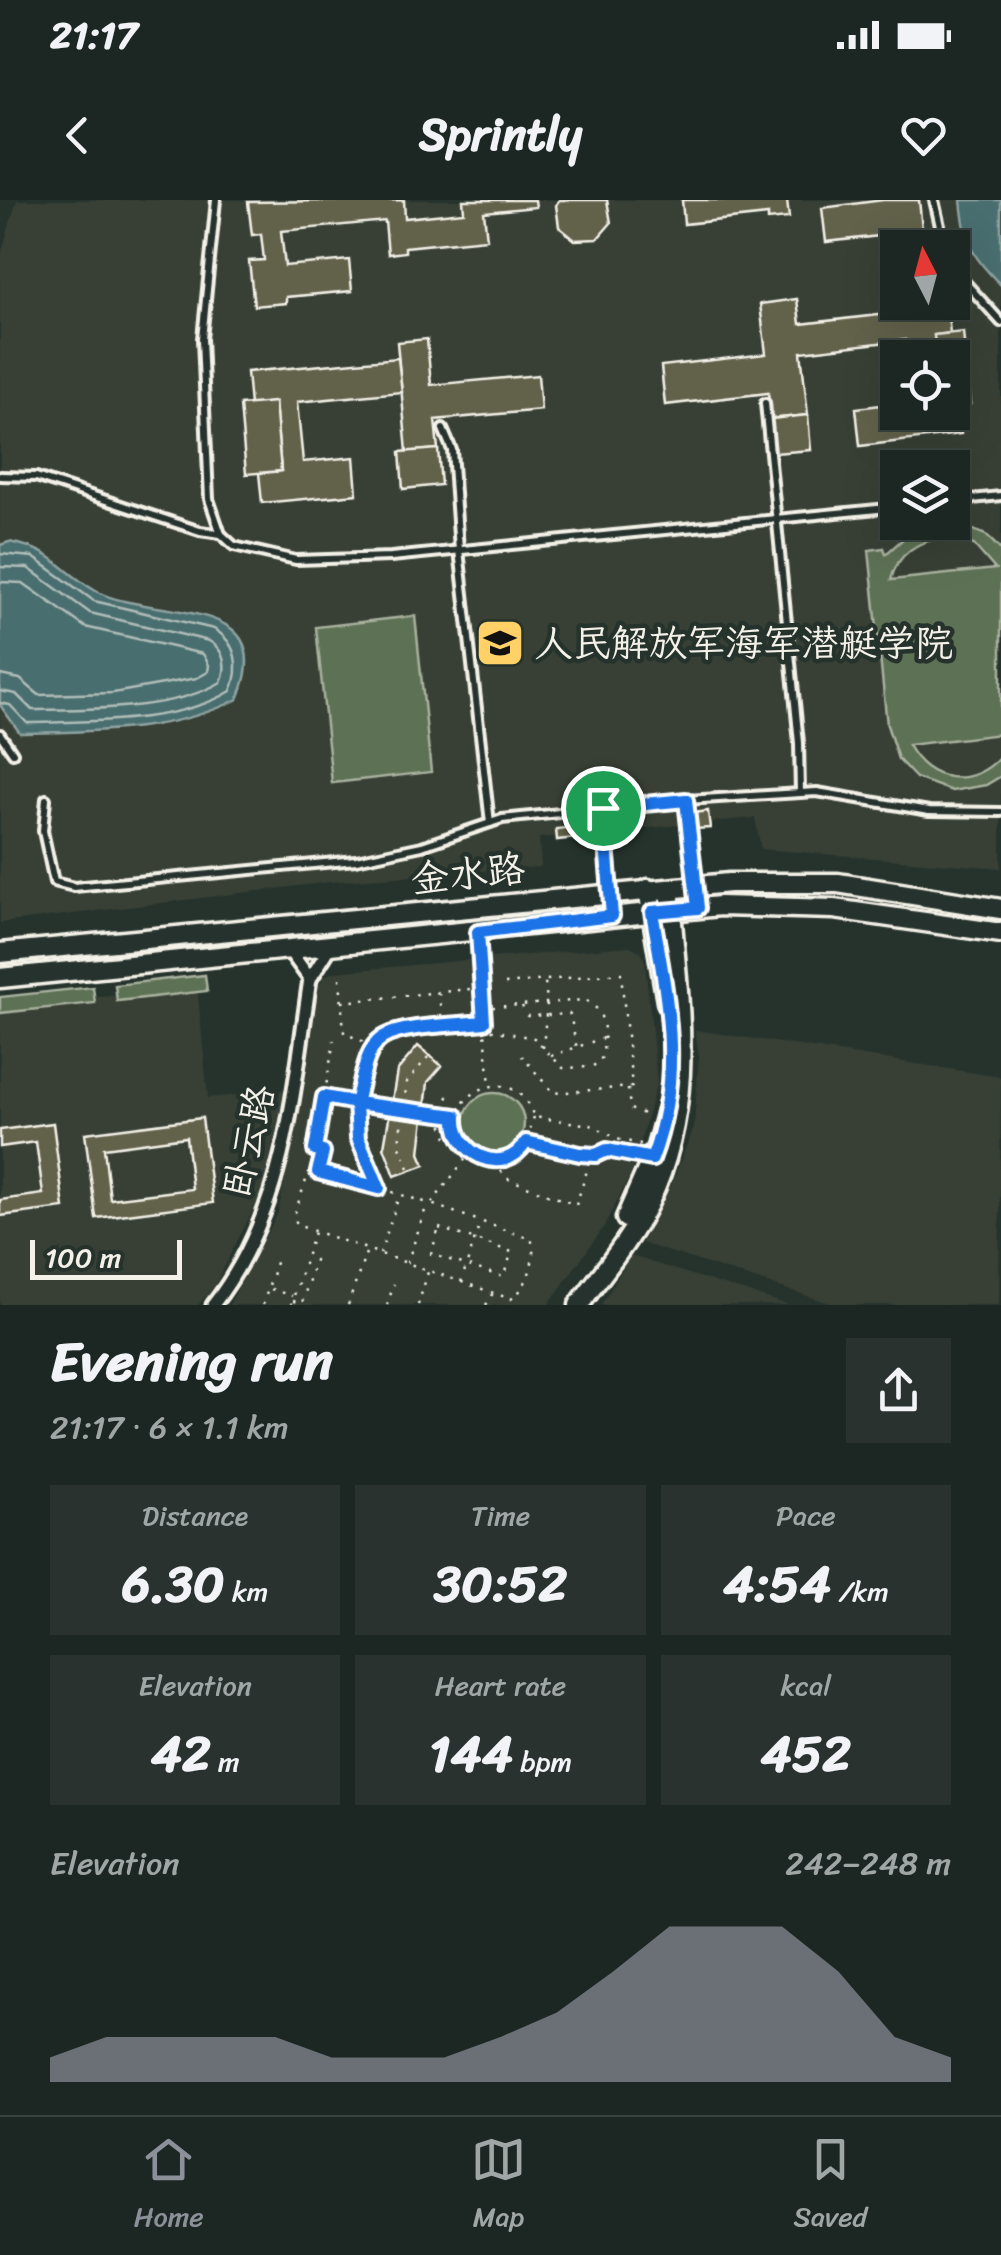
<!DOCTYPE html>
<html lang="en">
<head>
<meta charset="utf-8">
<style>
	body { margin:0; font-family:Sriracha,"LXGW WenKai TC",sans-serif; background:#29322f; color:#f1f3f6; height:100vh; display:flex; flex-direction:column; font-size:38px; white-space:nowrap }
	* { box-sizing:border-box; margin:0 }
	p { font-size:32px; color:#a0a5a5 }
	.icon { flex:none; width:55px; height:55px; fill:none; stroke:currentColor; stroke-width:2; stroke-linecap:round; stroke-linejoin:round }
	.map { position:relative; height:1105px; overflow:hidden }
	.side { display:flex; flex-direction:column; background:#1c2622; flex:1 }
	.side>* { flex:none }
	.needle { width:65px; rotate:354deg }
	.buttons { position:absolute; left:880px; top:30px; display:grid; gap:20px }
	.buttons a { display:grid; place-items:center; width:90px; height:90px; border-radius:0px; background:#1c2622; box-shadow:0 10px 40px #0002,0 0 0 2px #3a4340; font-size:50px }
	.scale { position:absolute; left:30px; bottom:25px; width:152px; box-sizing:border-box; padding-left:10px; border:5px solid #f4f1e8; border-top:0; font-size:28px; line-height:35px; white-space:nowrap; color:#f4f1e8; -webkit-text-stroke:8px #26332d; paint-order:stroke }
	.pin { position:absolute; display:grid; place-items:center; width:85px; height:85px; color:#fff; margin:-42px; border:5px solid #fff; border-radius:50%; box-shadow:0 2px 10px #0007 }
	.round { display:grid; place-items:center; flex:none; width:105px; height:105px; border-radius:0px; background:#29322f }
	.overview { display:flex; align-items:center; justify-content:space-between; height:170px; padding:0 50px }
	h1 { font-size:55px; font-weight:700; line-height:75px }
	.figures { display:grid; grid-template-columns:repeat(3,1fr); gap:15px; height:170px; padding:10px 50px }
	.figures div { display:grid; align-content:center; border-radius:0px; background:#29322f; text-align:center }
	.figures b { font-size:50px; font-weight:700 }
	.figures small { font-size:28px; font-weight:400 }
	.figures p { font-size:28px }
	.chart { height:280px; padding:20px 50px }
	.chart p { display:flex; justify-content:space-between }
	.chart svg { width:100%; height:180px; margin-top:10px; fill:#8c9099; opacity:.7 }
	.status { display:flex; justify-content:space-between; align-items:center; height:70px; padding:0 50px; background:#1c2622; direction:ltr }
	.status svg { height:28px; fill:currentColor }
	header { display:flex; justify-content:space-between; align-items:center; height:130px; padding:0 50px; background:#1c2622; font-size:45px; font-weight:700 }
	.menu { display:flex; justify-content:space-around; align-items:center; height:140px; border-top:2px solid #3a4340; background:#1c2622; font-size:28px; color:#a0a5a5 }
	.menu a { display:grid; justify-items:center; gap:5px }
	.menu .current { color:#8c9099 }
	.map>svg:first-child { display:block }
	.built { fill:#384136; fill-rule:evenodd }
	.green { fill:#5d7154; stroke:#a8b19e; stroke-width:2.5; fill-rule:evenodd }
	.water { fill:#4a6e70; stroke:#8ea2a0; stroke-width:2.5 }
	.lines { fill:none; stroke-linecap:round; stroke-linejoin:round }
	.shore { stroke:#b0bdb8; stroke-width:2.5 }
	.building { fill:#62624c; stroke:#f4f1e8; stroke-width:2.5; fill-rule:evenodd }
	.lane-casing { stroke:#f4f1e8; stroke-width:14 }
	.street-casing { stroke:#f4f1e8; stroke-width:19 }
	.secondary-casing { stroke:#f4f1e8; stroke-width:25 }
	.primary-casing { stroke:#f4f1e8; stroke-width:25 }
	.path { stroke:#f4f1e8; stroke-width:2.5; stroke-dasharray:2.5 8; stroke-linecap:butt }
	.lane { stroke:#26332d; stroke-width:6 }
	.street { stroke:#26332d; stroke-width:11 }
	.secondary { stroke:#26332d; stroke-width:18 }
	.primary { stroke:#26332d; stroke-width:18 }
	.route-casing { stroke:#fff; stroke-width:20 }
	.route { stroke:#1a73e8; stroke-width:12 }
	.labels { text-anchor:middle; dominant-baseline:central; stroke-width:9; stroke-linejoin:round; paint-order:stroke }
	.poi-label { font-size:38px; fill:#f4f1e8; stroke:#26332d; text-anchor:start }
	.street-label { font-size:38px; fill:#f4f1e8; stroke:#26332d }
</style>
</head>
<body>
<div class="status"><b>21:17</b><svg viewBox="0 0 49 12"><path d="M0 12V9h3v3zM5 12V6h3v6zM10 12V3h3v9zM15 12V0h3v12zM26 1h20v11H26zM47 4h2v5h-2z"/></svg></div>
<header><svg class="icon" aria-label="back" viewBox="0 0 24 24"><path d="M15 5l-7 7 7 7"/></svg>Sprintly<svg class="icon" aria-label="heart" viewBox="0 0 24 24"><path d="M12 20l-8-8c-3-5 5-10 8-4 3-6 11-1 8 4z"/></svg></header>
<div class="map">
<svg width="1001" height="1105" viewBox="0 0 1001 1105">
	<rect width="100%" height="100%" fill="#26332d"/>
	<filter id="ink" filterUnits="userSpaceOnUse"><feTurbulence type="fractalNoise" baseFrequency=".01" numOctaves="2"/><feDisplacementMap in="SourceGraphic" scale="20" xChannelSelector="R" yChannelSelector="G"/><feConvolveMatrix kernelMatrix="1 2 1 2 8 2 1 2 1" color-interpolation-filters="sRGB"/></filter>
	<g filter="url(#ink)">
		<g class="built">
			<path d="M17,0h984v668l-240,-19 -6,-31 -216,20 2,29 -203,14 -338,42v-665zM898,48h54v54h-54zM898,158h54v54h-54zM898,268h54v54h-54z"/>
			<polygon points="630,746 641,752 645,762 657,882 631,974 603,1028 548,1105 229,1105 278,1013 304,892 319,786 324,776 335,772"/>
			<polygon points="197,786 208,898 285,890 262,992 214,1087 198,1105 0,1105 0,808"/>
			<polygon points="695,830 1001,877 999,1105 836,1105 642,1043 672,983 694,927 699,856"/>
			<polygon points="631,1056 788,1105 601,1105"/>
		</g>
		<g class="green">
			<path d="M953,322l33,13 15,15v184l-93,11c20,38 64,44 93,11v20l-15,9 -34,6 -36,-13 -18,-19 -11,-34 -18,-175 15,-2 2,6 28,-25zM947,337l27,8 21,24 -104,11c7,-29 29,-40 56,-43z"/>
			<polygon points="415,416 431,572 332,583 316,427"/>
			<polygon points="205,775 207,791 117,801 115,785"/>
			<polygon points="93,787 95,803 0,813 0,797"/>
			<circle cx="494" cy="923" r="30"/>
		</g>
		<g class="water">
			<path d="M961,0h40v85c-31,-30 -36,-43 -40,-85z"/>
			<path d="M9,342c46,8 51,29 87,49 54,30 187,1 142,108 -66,34 -145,32 -218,34l-20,-28v-160z"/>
		</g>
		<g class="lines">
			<g class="shore">
				<path d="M0,354l33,3 61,44 120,28c23,14 27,38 17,62 -54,33 -142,30 -204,32l-17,-18 -10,-2"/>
				<path d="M0,367l28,1 62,45 119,28c15,8 19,26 12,41 -48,29 -134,27 -189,28l-16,-16 -16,-3"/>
				<polyline points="0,382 23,383 85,427 203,454 209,465 208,472 197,478 113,493 39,495 20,479 0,475"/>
			</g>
		</g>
		<g class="building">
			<polygon points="404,0 405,18 464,12 463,0 535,0 536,7 484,12 487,39 405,47 405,52 388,54 385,21 281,31 285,66 349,60 352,91 286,97 286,103 254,106 249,61 264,60 261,34 252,35 248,2"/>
			<polygon points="559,0 607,0 611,23 597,39 575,40 559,27 556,5"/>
			<polygon points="682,0 787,0 789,18 768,20 768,15 684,24"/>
			<polygon points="919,0 923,38 898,41 897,34 826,42 822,8 883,0"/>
			<polygon points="797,99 800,124 947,107 950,133 934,135 936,158 907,158 905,140 801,152 808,215 771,219 768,193 665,205 661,166 766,154 760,104"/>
			<polygon points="963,132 970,204 952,205 952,158 936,158 934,135"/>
			<polygon points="427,139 431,185 538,175 541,210 435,220 438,249 407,252 397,142"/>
			<polygon points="398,158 402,192 297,202 303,262 354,257 357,294 262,303 259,273 281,271 275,202 250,205 247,172"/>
			<polygon points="275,202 281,271 246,274 240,205"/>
			<polygon points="898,203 898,212 952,212 952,205 958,205 961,234 860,246 856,208"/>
			<polygon points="808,215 811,250 775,253 771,219"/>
			<polygon points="438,249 441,285 403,289 400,252"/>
			<polygon points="708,611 710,628 695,629 693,613"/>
			<polygon points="584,626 585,637 557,640 556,629"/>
			<polygon points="418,846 442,866 428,882 420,953 425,965 395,976 384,947 397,871"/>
			<path d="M202,918l11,85 -117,15 -11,-85zM186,937l6,52 -82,10 -6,-51z"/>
			<polygon points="53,923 64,1008 0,1016 0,1000 43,994 36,942 0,947 0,930"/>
		</g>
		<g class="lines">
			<g class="lane-casing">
				<g id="lane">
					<polyline points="216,0 202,139 209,299 221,334 234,346 296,360 391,357 898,307"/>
					<polyline points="934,0 945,48"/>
					<polyline points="952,60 964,81 1001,122"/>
					<polyline points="765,203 799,543 800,593"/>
					<polyline points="443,229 452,250 459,350 490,623"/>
					<polyline points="0,276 36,277 200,331 221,334"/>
					<polyline points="952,301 1001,296"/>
					<polyline points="0,534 13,553"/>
					<polyline points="46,599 43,631 54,682 74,687 356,660 422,646 502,619 686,600 817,592 929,611 1001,612"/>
					<polyline points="686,600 697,707"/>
					<polyline points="603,609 612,716"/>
				</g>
			</g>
			<g class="street-casing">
				<g id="street">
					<polyline points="289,750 310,779 331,746"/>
					<path d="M213,1105c73,-93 80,-213 97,-326"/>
				</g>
			</g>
			<g class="secondary-casing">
				<g id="secondary">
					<polyline points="648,689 667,802"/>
					<polyline points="626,1018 657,947 668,907"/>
					<path d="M579,1105c24,-33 52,-66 70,-103 48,-100 29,-198 21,-304"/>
				</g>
			</g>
			<g class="primary-casing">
				<g id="primary">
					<polyline points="0,753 729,683 838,683 1001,709"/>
					<polyline points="0,778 720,706 834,709 1001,733"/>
				</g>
			</g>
			<g class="path">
				<polyline points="478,744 483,820"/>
				<polyline points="340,778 344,833 374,846"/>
				<polyline points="505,784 621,773 632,887 553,893 522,856"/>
				<polyline points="439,793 442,825"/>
				<polyline points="342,802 480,788"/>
				<polyline points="522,806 527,816 570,814 577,849"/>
				<path d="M482,808l102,-8c24,8 23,42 16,62l-9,5 -28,1 -29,-30 -47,-9"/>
				<polyline points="543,848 547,803 545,781"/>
				<polyline points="551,856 603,838"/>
				<polyline points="428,857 407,882 403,910 455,915"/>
				<polyline points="628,889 630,909 650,916"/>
				<polyline points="324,897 357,903 358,938 379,988 431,1004 470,953"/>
				<path d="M534,917l-11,31 -29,13c-96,-24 10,-126 40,-44l57,8 29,15 21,4"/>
				<polyline points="447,937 439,914 450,893"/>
				<path d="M527,943c20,4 47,14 68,12 16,-2 24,-3 41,1"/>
				<polyline points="495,962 506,978 576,1005 592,955"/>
				<path d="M409,968l-10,-24 4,-34 -46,-7c5,-19 8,-53 25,-65 20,-13 77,-13 102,-16l6,63"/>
				<polyline points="318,970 323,952 315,950 334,840"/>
				<path d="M379,988l-69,-19 -16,46 3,10 214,74c16,-9 27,-44 20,-60l-100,-35"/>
				<polygon points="439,1028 512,1052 503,1077 431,1054"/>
				<polyline points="380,1054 399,996"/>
				<polyline points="407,1063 427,1005"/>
				<polyline points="461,1082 480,1023"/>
				<polyline points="271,1089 292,1096"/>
				<polyline points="293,1101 302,1103 315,1060 307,1058"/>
				<polyline points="263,1105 278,1056"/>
				<polyline points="291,1105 314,1032"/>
				<polyline points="348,1105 367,1050"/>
				<polyline points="387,1105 394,1084"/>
				<polyline points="418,1105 428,1072"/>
				<polyline points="486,1105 493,1093"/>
			</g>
			<use href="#lane" class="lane"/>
			<use href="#street" class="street"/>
			<use href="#secondary" class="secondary"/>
			<use href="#primary" class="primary"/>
		</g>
	</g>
	<g class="lines" filter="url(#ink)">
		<g class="route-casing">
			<path id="route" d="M603,608l9,108 -134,16 6,90c-25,3 -82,3 -102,16 -18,12 -20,46 -26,65l-32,-6 -9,53 8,2 -5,20 61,16 -21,-50 -2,-35 100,13c-3,38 48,63 70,26l54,12 16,1 11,-5 45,9c32,-85 15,-161 0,-247l46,-4 -12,-108 -83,8"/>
		</g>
		<use href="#route" class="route"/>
	</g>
	<defs>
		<g id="university-square" transform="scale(2.5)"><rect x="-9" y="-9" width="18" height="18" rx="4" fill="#ffd166" stroke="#26332d"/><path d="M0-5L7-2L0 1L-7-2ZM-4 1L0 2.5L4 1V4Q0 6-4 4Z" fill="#111"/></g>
	</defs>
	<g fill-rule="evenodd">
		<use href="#university-square" x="500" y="443"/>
	</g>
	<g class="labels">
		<g class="poi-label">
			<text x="535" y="443">人民解放军海军潜艇学院</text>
		</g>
		<g class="street-label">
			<text transform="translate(468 674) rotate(-6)">金水路</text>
			<text transform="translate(249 941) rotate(-77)">卧云路</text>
		</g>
	</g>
</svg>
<div class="buttons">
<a><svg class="needle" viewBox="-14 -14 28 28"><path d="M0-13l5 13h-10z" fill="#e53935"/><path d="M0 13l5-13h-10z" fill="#a0a5a5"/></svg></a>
<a><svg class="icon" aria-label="locate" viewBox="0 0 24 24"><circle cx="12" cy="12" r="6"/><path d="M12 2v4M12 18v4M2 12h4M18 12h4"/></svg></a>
<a><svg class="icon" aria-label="layers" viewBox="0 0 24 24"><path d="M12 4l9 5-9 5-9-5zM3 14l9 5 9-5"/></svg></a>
</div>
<div class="scale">100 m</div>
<div class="pin" style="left:603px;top:608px;background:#1e9e55"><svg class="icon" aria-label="arrive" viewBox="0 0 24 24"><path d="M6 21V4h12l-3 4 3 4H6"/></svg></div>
</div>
<section class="side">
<div class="overview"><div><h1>Evening run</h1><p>21:17 · 6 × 1.1 km</p></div><a class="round"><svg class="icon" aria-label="share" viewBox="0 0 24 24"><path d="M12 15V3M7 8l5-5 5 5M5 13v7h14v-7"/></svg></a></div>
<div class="figures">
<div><p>Distance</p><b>6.30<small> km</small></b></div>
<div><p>Time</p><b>30:52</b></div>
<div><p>Pace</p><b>4:54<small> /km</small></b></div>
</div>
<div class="figures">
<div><p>Elevation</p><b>42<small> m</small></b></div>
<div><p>Heart rate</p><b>144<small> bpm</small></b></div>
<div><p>kcal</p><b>452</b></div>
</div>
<div class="chart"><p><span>Elevation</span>242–248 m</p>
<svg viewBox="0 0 160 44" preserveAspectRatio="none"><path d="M0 44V38L10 33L20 33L30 33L40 33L50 38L60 38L70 38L80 33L90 27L100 17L110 6L120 6L130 6L140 17L150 33L160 38V44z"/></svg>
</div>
</section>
<nav class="menu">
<a class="current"><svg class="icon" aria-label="home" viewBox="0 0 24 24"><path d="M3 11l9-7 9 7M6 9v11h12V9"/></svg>Home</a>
<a><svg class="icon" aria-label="map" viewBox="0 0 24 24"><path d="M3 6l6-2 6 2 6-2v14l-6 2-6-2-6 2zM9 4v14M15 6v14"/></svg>Map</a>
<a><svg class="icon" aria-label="saved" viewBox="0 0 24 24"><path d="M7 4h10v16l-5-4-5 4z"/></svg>Saved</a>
</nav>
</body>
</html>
